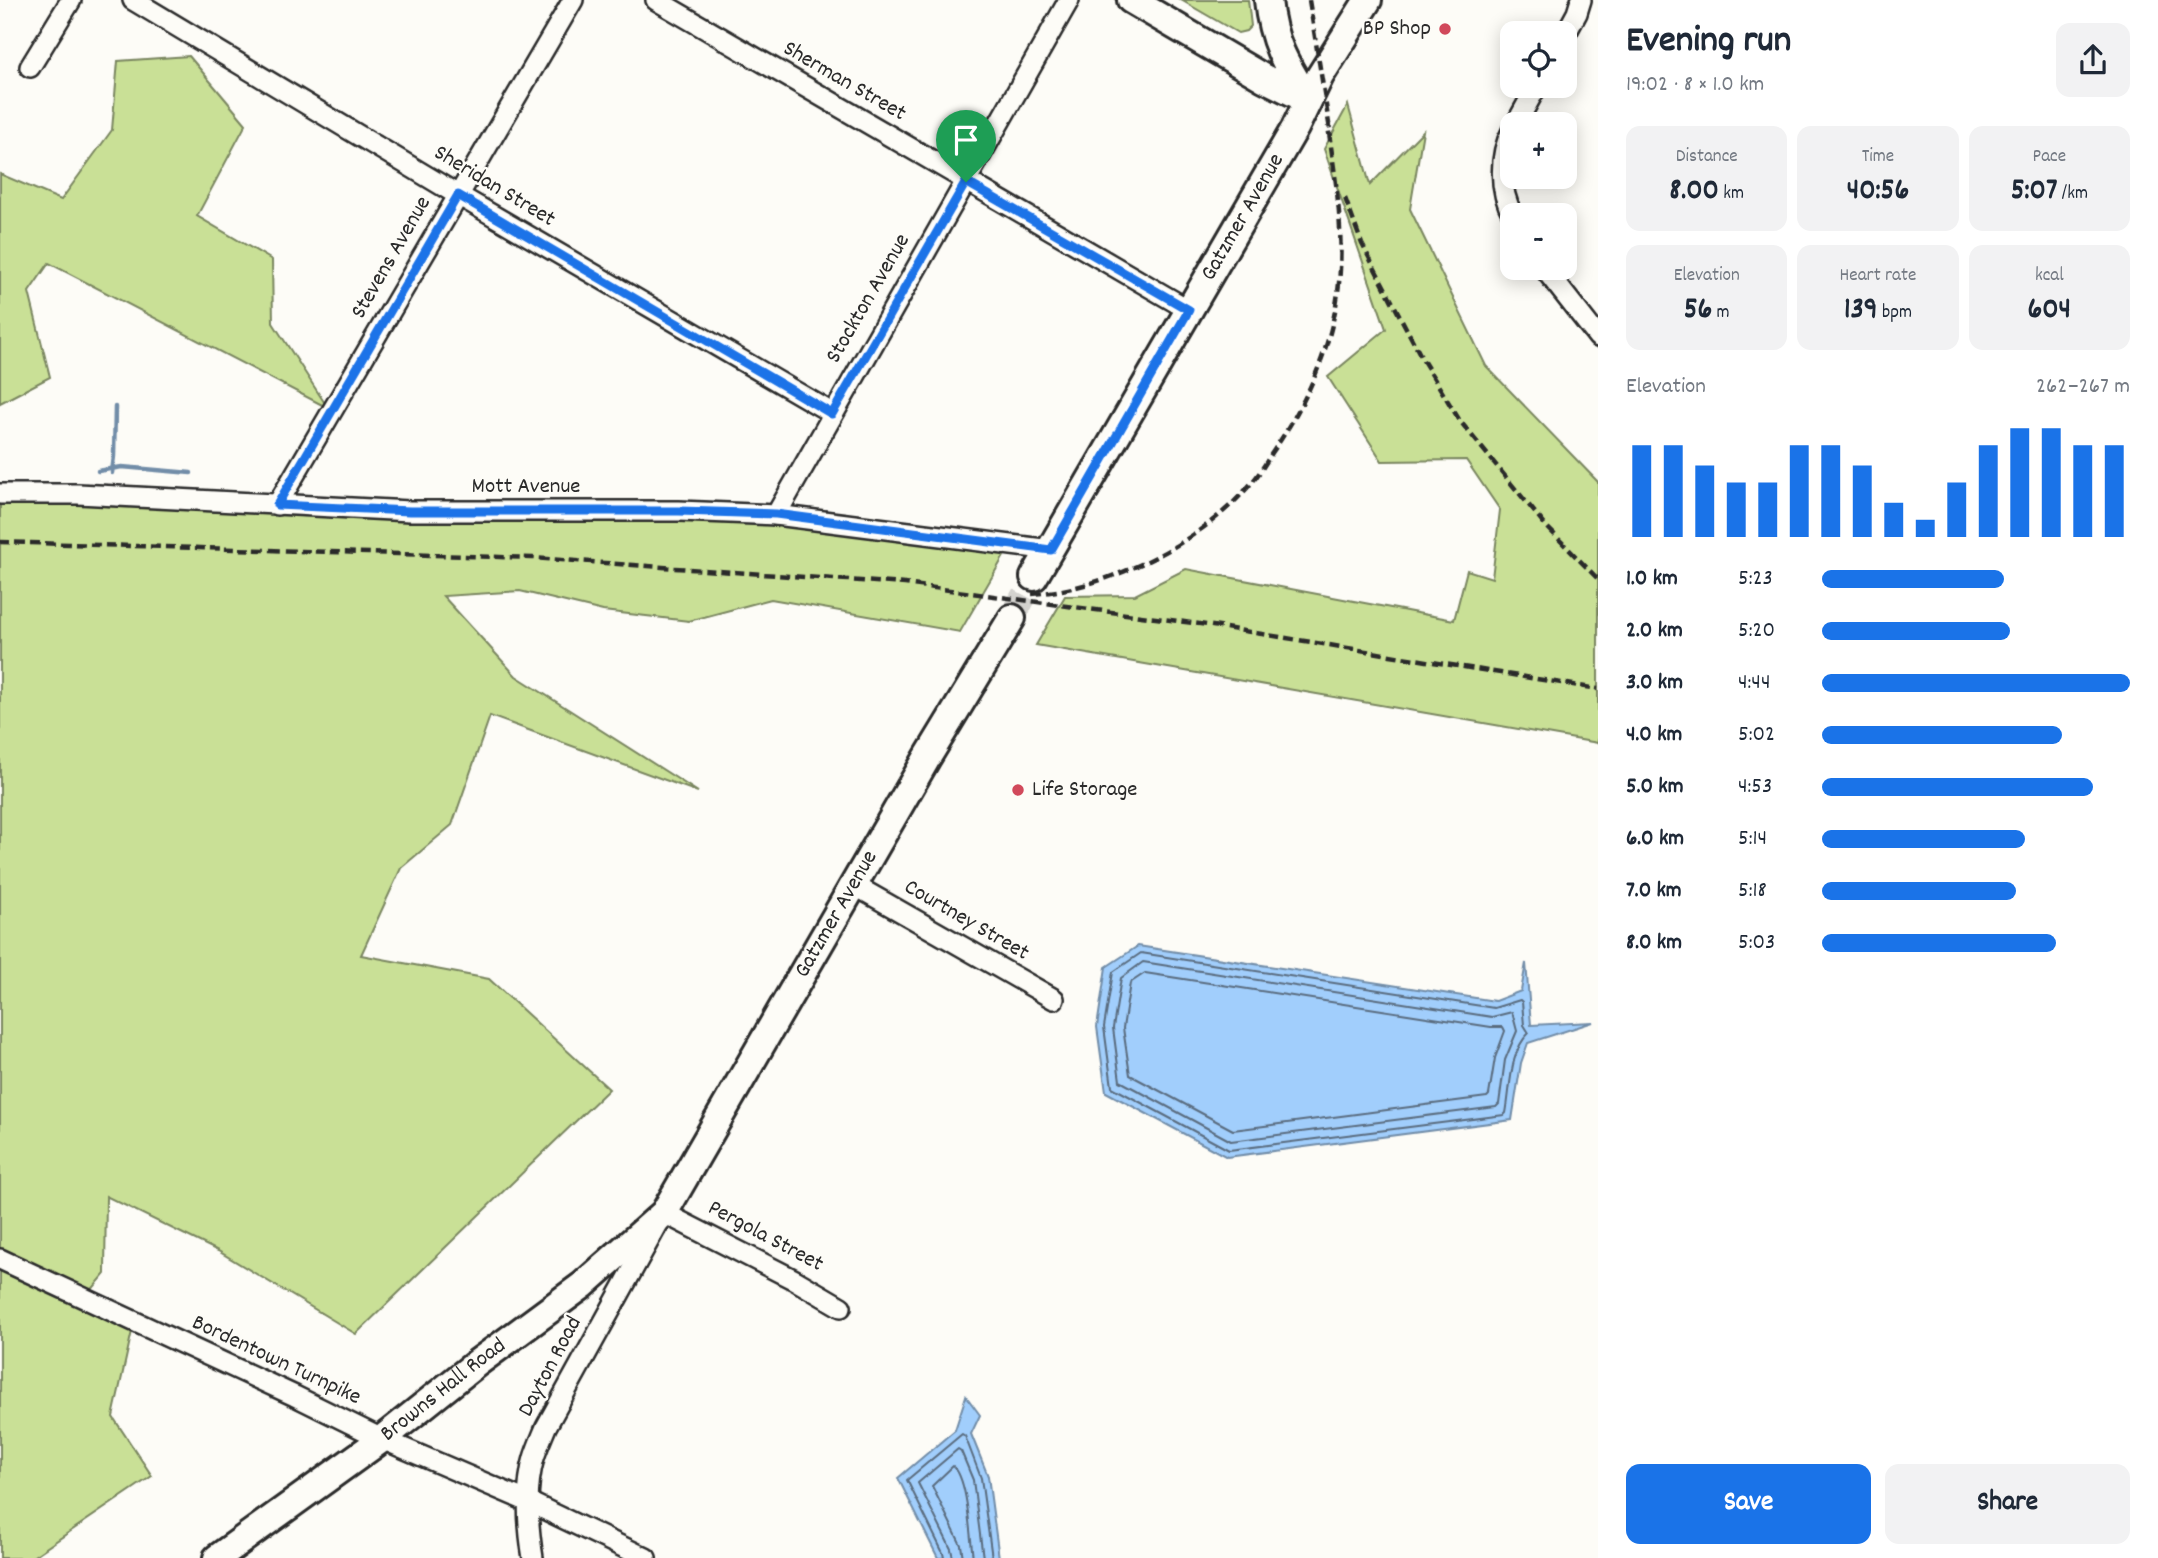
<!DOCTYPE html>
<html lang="en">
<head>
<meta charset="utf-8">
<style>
	body { margin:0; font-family:Dekko,sans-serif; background:#f2f2f3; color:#1f2937; height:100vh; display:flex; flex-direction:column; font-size:26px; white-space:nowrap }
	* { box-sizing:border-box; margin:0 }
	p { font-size:23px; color:#747a83 }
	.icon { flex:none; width:38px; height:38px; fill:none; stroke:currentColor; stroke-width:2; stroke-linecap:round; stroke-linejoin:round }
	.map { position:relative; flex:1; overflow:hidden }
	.drawer { display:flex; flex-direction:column; background:#fff; width:560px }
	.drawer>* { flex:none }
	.tools { position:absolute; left:1500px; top:21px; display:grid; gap:14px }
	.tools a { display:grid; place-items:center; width:77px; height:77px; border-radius:14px; background:#fff; box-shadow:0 4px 18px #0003; font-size:35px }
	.pin { position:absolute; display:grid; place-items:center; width:60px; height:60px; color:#fff; margin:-72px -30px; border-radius:50% 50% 50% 0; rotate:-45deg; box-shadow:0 0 7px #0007 }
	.pin .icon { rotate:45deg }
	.round { display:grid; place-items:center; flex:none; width:74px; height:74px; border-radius:14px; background:#f2f2f3 }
	.overview { display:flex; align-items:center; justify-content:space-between; height:119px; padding:0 28px }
	h1 { font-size:38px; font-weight:700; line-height:52px }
	.stats { display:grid; grid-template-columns:repeat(3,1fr); gap:10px; height:119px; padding:7px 28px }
	.stats div { display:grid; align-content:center; border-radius:14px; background:#f2f2f3; text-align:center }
	.stats b { font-size:30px; font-weight:700 }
	.stats small { font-size:19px; font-weight:400 }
	.stats p { font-size:19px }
	.chart { height:196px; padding:14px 28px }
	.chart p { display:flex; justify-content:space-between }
	.chart svg { width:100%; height:126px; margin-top:7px; stroke:#1a73e8; stroke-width:6 }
	.primary-button { display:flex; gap:14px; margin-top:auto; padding:14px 28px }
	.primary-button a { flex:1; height:80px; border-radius:14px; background:#1a73e8; color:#fff; font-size:28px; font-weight:700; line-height:80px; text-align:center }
	.primary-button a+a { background:#f2f2f3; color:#1f2937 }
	ul { padding:0 28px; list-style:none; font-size:23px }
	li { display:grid; grid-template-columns:112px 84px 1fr; align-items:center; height:52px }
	li i { height:18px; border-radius:9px; background:#1a73e8 }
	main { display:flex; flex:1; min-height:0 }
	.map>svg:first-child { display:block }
	.green { fill:#c9e096; stroke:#7a8660; stroke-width:2 }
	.water { fill:#a1cefc; stroke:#728da8; stroke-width:2 }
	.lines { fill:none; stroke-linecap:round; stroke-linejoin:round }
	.shore { stroke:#5a6c7f; stroke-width:2 }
	.stream { stroke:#728da8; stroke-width:4.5 }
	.secondary-tunnel { stroke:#d3d2ce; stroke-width:26; stroke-dasharray:26 13; stroke-linecap:butt }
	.street-casing { stroke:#2b2b2b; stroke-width:24 }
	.secondary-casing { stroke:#2b2b2b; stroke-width:32 }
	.street { stroke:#fdfcf7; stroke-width:19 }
	.secondary { stroke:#fdfcf7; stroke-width:26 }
	.rail { stroke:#2b2b2b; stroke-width:4.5; stroke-dasharray:10 5; stroke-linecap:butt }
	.route-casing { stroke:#fff; stroke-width:14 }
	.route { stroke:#1a73e8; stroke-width:9 }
	.poi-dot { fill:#d1495b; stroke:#fdfcf7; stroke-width:2.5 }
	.labels { text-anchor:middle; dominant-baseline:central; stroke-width:5; stroke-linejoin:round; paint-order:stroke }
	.poi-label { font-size:23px; fill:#2b2b2b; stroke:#fdfcf7; text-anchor:end }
	.street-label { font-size:23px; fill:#2b2b2b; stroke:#fdfcf7 }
</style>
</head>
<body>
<main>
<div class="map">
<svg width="1598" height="1558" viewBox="0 0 1598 1558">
	<rect width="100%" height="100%" fill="#fdfcf7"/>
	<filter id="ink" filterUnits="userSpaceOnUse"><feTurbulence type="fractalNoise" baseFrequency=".0143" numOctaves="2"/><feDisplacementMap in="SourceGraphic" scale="14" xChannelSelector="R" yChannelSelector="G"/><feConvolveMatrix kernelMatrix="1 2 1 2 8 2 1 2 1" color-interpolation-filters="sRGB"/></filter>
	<g filter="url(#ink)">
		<g class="green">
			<polygon points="1181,0 1248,0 1251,26 1246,31 1238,33"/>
			<polygon points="189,56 246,124 197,216 272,260 273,323 328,408 49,263 29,292 50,377 0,403 0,174 61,200 112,130 118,61"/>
			<polygon points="1348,105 1370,185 1423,131 1410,209 1486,366 1598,482 1598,743 1036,645 1065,596 1135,595 1186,569 1454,620 1467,570 1492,578 1500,510 1466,460 1382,461 1328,377 1386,329 1324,149"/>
			<polygon points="0,495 779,517 1007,551 960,632 771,599 689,621 603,611 520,591 443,596 516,676 698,792 490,716 452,825 401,868 361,955 489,979 609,1089 356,1334 218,1251 106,1196 105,1274 85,1298 134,1322 113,1417 152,1476 31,1558 0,1558"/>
		</g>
		<g class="water">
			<polygon points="1138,946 1495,1001 1521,991 1526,963 1531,1025 1593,1022 1528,1043 1521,1063 1512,1120 1227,1157 1106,1092 1097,1027 1106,967"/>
			<polygon points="966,1396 980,1415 971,1434 988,1476 999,1558 938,1558 898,1478 955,1430"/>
		</g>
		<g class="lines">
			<g class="shore">
				<path d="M1141,953l353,55 26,-8 2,2 2,23 5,8c-20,19 -18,54 -23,80l-2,2 -275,35 -117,-63 -8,-60 9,-55z"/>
				<polygon points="1143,962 1492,1017 1512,1012 1517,1031 1505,1060 1499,1104 1496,1107 1231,1141 1120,1081 1113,1028 1121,978"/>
				<polygon points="1145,973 1491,1027 1503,1027 1505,1031 1495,1058 1489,1095 1487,1097 1233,1130 1130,1075 1123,1028 1130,983"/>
				<polyline points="944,1558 943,1553 907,1480 962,1434 965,1436 981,1478 992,1558"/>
				<polyline points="953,1558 951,1549 918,1483 958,1449 961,1451 973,1480 983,1558"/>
				<path d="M963,1558l-2,-13 -29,-59 21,-20c15,12 17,71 20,92"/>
			</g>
			<g class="stream">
				<polyline points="98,471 122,467 191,473"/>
				<polyline points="112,473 114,456 115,407"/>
			</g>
			<polyline class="secondary-tunnel" points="1012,618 1034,577"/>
			<g class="street-casing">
				<g id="street">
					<polyline points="133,0 458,195 832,413"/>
					<polyline points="656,0 1189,310"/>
					<polyline points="1564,37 1577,13 1581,0"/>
					<polyline points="30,67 71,0"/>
					<polyline points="1516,124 1537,86"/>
					<path d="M1512,131c-13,24 -13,60 1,84"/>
					<polyline points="1544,268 1598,337"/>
					<polyline points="0,494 78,494 410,511 679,511 776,515 1051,550"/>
					<polyline points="277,505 573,0"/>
					<polyline points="776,515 1069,0"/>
					<polyline points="854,885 1054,999"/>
					<polyline points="0,1259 295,1396 382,1439 529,1502 646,1558"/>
					<path d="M533,1558c-5,-31 -8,-70 1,-100 3,-10 8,-21 12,-31l118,-214 131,67 46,27"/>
				</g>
			</g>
			<g class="secondary-casing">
				<g id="secondary">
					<polyline points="1131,0 1264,78 1308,100"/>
					<path d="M1268,0c4,41 17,64 39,98"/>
					<path id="s1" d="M1034,577l261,-449 25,-52 48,-76"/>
					<path id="s2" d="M217,1558l165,-119 95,-76 106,-78 81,-72 263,-455 85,-140"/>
				</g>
			</g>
			<use href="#street" class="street"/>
			<use href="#secondary" class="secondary"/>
			<g class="rail">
				<polyline points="1309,0 1331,136"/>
				<polyline points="1345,198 1362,244 1424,362 1460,421 1545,525 1598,579"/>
				<polyline points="0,542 533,558 905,584 1207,625 1598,689"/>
				<path d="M1032,594c77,-5 173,-53 221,-113 8,-9 14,-21 21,-31 29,-43 51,-88 61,-139 12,-63 2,-123 -7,-185"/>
			</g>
		</g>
	</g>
	<g class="lines" filter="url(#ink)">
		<g class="route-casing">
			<polygon id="route" points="966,182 1189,310 1051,550 776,514 679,511 410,511 277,505 458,195 832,414"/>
		</g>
		<use href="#route" class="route"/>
	</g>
	<g class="poi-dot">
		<circle cx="1445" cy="29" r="7"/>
		<circle cx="1018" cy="790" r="7"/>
	</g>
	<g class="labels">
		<g class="poi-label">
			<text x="1431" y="29">BP Shop</text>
			<text x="1032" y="790" text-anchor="start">Life Storage</text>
		</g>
		<g class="street-label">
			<text transform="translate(844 82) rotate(30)">Sherman Street</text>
			<text transform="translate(494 187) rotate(31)">Sheridan Street</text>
			<text stroke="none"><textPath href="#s1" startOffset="416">Gatzmer Avenue</textPath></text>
			<text transform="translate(392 258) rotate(-60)">Stevens Avenue</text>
			<text transform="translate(869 299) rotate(-60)">Stockton Avenue</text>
			<text x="526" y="487">Mott Avenue</text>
			<text stroke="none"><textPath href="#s2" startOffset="910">Gatzmer Avenue</textPath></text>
			<text transform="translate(966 921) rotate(30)">Courtney Street</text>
			<text transform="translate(765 1237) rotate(28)">Pergola Street</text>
			<text transform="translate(276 1361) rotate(25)">Bordentown Turnpike</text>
			<text transform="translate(551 1367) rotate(-62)">Dayton Road</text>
			<text stroke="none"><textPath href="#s2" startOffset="282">Browns Hall Road</textPath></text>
		</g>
	</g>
</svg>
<div class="tools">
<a><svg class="icon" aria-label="locate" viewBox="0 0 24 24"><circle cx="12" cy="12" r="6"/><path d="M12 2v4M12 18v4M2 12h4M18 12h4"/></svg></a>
<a>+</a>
<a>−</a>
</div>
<div class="pin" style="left:966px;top:182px;background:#1e9e55"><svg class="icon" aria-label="arrive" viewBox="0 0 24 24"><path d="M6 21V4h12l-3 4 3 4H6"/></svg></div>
</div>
<section class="drawer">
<div class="overview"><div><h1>Evening run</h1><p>19:02 · 8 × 1.0 km</p></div><a class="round"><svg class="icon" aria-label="share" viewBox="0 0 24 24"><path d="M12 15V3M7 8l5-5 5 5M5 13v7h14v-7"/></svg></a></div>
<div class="stats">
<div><p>Distance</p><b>8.00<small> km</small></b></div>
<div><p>Time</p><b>40:56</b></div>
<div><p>Pace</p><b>5:07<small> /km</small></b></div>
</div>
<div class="stats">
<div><p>Elevation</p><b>56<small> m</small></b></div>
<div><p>Heart rate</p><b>139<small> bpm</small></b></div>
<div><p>kcal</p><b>604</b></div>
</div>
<div class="chart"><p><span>Elevation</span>262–267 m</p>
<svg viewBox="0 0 160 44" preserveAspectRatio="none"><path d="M5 44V12M15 44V12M25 44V19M35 44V25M45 44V25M55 44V12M65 44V12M75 44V19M85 44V32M95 44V38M105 44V25M115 44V12M125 44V6M135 44V6M145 44V12M155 44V12"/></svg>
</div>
<ul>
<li><b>1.0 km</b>5:23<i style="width:59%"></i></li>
<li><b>2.0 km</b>5:20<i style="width:61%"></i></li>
<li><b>3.0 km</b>4:44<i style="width:100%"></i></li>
<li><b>4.0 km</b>5:02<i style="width:78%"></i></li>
<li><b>5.0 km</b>4:53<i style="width:88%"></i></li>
<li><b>6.0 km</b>5:14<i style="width:66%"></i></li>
<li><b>7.0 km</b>5:18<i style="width:63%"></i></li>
<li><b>8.0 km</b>5:03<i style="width:76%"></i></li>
</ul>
<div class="primary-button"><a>Save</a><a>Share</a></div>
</section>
</main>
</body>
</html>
